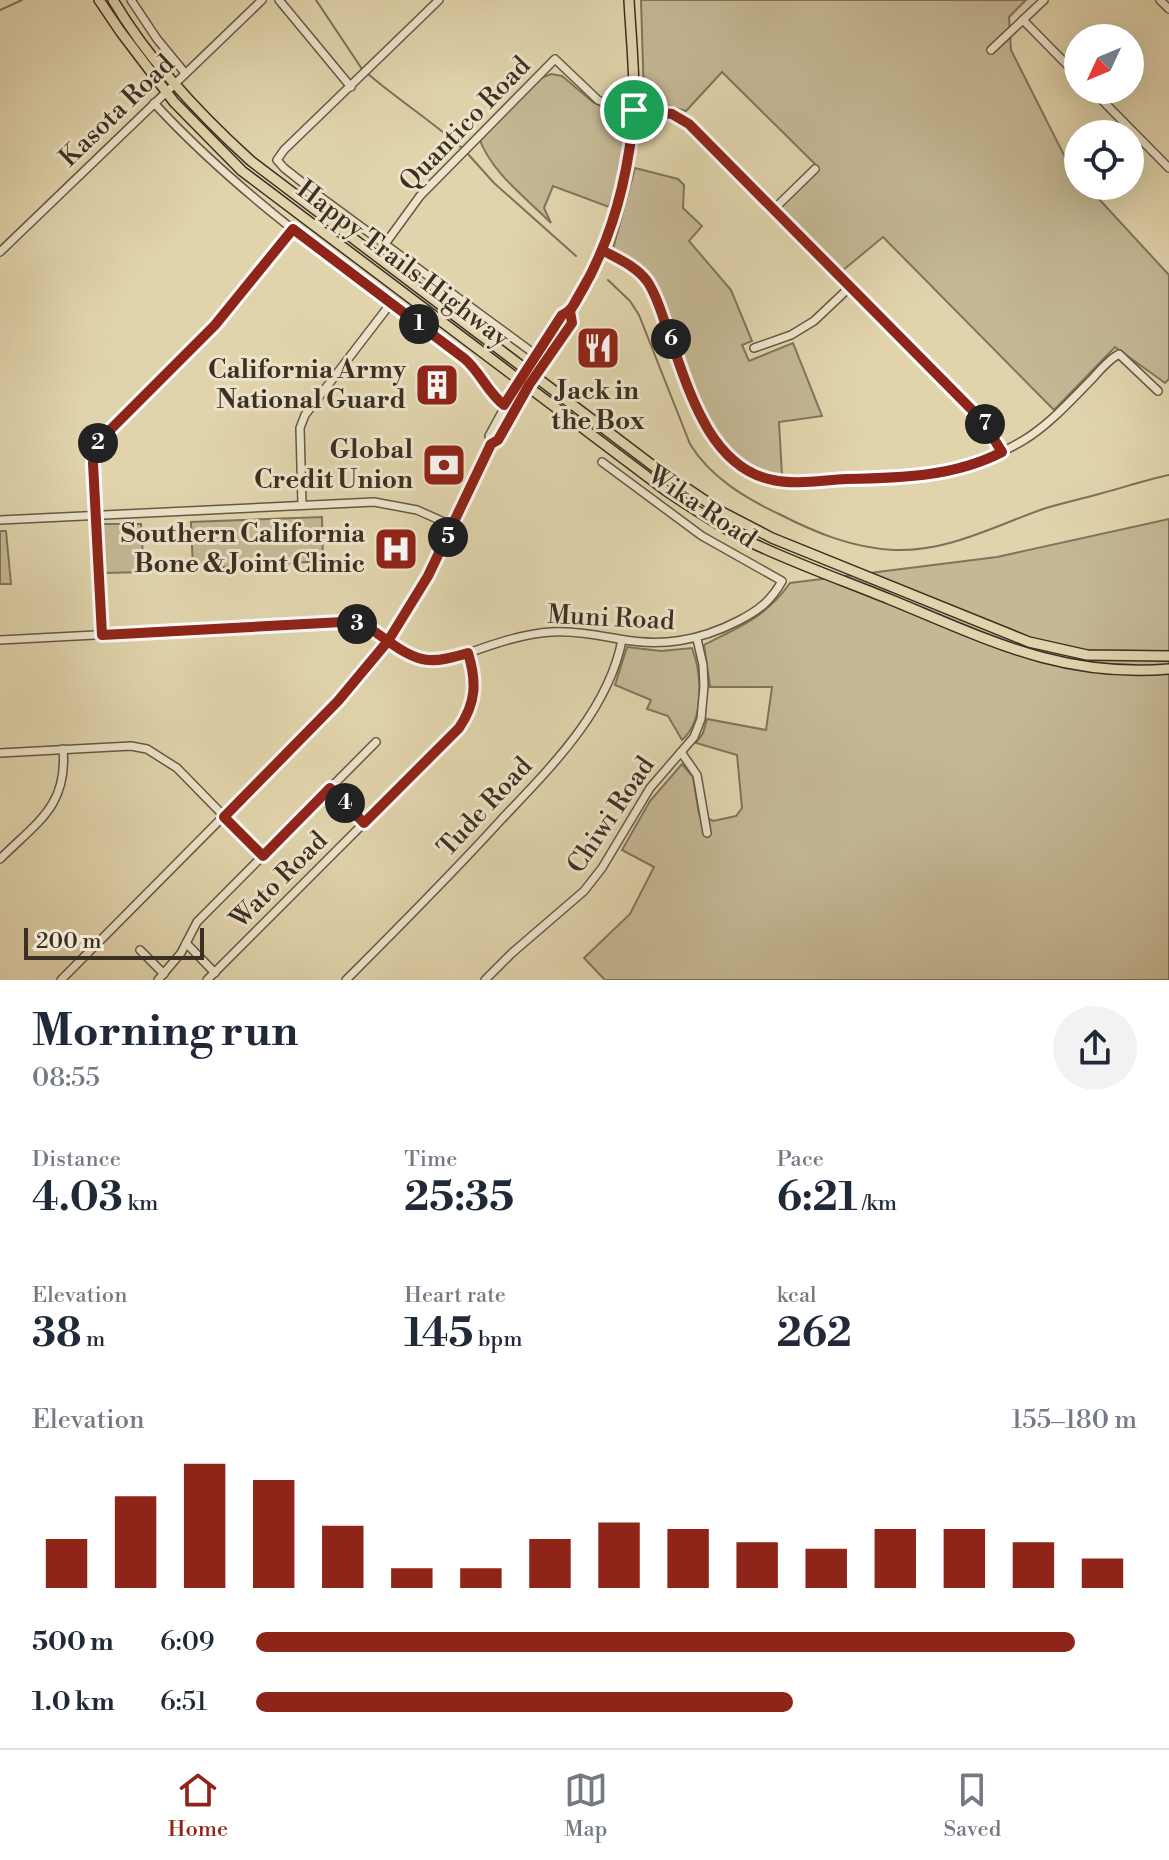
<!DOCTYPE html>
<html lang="en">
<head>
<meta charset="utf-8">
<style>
	body { margin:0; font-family:"Libre Bodoni",serif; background:#f2f2f3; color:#1f2937; height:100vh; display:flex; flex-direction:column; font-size:30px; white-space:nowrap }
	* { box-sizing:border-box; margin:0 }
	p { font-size:26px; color:#747a83 }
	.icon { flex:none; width:44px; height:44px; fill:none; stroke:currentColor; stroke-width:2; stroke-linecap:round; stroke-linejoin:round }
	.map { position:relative; height:980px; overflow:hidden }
	.panel { display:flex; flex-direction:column; background:#fff; flex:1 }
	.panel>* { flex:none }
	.needle { width:52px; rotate:226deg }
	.controls { position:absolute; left:1064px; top:24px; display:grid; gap:16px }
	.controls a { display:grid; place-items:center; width:80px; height:80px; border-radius:50%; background:#fff; box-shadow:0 8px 32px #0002; font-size:40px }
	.scale { position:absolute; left:24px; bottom:20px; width:180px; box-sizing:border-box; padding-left:8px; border:4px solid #3b3022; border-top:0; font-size:22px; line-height:28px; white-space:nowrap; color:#3b3022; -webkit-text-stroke:6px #ece3ca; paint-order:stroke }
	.pin { position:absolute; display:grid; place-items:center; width:68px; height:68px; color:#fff; margin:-34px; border:4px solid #fff; border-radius:50%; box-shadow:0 2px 8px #0007 }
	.km { position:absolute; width:40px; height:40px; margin:-20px; border-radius:50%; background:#222; color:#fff; font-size:22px; line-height:40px; text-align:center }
	.round { display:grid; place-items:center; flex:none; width:84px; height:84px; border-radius:42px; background:#f2f2f3 }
	.summary { display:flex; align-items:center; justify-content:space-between; height:136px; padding:0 32px }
	h1 { font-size:44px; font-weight:800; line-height:60px }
	.figures { display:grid; grid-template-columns:repeat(3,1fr); gap:12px; height:136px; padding:8px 32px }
	.figures div { display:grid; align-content:center }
	.figures b { font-size:40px; font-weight:800 }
	.figures small { font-size:22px; font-weight:400 }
	.figures p { font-size:22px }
	.chart { height:224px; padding:16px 32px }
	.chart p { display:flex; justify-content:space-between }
	.chart svg { width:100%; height:144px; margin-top:8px; stroke:#8f2418; stroke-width:6 }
	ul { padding:0 32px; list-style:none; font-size:26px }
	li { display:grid; grid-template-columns:128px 96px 1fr; align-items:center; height:60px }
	li i { height:20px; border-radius:10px; background:#8f2418 }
	.tab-bar { display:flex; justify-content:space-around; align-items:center; height:112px; border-top:2px solid #e0e1e3; background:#fff; font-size:22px; color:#747a83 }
	.tab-bar a { display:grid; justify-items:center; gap:4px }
	.tab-bar .on { color:#8f2418 }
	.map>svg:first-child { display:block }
	.green { fill:#c5b895; stroke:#80745c; stroke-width:2 }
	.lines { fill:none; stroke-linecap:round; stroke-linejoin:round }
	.stream { stroke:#7d7159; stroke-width:2 }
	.minor-casing { stroke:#645945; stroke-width:10 }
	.major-casing { stroke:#3b3022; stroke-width:12 }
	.minor { stroke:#ece3ca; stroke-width:7 }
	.major { stroke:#e1d4ad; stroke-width:9 }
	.route-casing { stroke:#fff; stroke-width:16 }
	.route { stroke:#8f2418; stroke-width:10 }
	.labels { text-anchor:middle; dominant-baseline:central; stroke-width:6; stroke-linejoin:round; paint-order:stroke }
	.street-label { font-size:26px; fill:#3b3022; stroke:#ece3ca }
	.poi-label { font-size:26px; font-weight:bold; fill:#3b3022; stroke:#ece3ca; text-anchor:end }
</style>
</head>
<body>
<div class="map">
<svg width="1169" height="980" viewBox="0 0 1169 980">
	<rect width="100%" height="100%" fill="#e1d4ad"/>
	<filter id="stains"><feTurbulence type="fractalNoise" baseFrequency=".0025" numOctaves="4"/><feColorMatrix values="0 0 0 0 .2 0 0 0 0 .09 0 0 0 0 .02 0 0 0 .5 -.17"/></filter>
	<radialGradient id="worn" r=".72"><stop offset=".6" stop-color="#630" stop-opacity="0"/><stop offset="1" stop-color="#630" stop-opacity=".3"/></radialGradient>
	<g class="green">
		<polygon points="641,0 1026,0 1009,17 1011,50 1070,167 1078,176 1078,186 1087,186 1169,275 1169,379 1165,383 1115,347 1054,410 883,237 842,271 774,209 817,166 722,72 686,111 644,99"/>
		<path d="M551,74l11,2 32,27 28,11c13,17 -7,73 -13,93l-56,-21 -9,22 7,15c-25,-25 -60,-51 -72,-85l62,-60z"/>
		<path d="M635,168l43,11 6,6 -1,23 19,18 -13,15 42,49 21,51 -10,4 7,16 44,-18 29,73 -43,6 3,53c-88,-6 -93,-124 -126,-183 -7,-13 -16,-24 -29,-32 -5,-4 -10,-6 -14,-11z"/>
		<polygon points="322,517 323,561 193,569 191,522"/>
		<path d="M1169,519v461h-564l-21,-22 46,-44 24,-47 -32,-17 28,-49 32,-37 11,13 6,37 14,7 23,-5 6,-8 -5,-53 -41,-12 7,-10 4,-14 59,11 6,-43h-62l-6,-42c37,-19 62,-28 86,-62l207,-26z"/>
		<polygon points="104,524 141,524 144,572 104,573 101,529"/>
		<polygon points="0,531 6,531 11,584 0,584"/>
		<path d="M627,647l34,4 31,-3c10,26 13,72 -10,92l-14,-24 -21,-7 4,-9 -36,-15z"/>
	</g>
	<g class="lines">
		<g class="stream">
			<polyline points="316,0 362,69"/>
			<polyline points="0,10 22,0"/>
			<path d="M367,73c31,27 65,48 95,75"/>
			<polyline points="467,153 494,183 576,256"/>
			<path d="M608,280l22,21 9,14 51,129c20,33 55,54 89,70 37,19 74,34 115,36 55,2 102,-25 152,-42 17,-5 35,-9 53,-14 23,-6 46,-14 70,-19"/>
		</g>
		<g class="minor-casing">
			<g id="minor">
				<polyline points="131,0 157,39 185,73"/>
				<polyline points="279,0 351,87"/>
				<polyline points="439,0 284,150 277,160 284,168 322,198 536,355"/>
				<polyline points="1160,0 1169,9"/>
				<polyline points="1023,20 1078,76"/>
				<polyline points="991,50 1044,0"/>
				<polyline points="1092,90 1169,168"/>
				<path d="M154,103c91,99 204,175 311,256 16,14 22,33 39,46"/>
				<polyline points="774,209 815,169"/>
				<polyline points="385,244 420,196 555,59 598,100 614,107 672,114 689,124 982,420 1002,452"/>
				<path d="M602,250l26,14 19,17 56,140c14,21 31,46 56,55 20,8 44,4 66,4 72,-2 136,-2 199,-40 26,-16 47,-40 68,-61 8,-9 16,-19 27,-25l39,37"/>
				<polyline points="0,252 262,0"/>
				<polyline points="754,348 791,335 814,321 851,286"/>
				<polyline points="491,444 489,436 520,379"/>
				<polyline points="302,504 300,428 305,415 391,303"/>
				<polyline points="0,520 374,502 417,510 453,526"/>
				<polyline points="102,635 93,463 97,446 102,438 215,325 293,229"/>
				<path d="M0,640l342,-18c42,3 59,43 103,39 34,-11 70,-27 107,-29 23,-1 44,3 67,7 43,8 80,2 119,-18 20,-10 33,-20 44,-40l-80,-45 -100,-74"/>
				<polyline points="681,752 697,775 707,833"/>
				<polyline points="0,753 131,746 147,749 177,768 263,856"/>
				<polyline points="330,788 364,823"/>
				<path d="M0,859c37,-37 68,-53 63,-110"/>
				<polyline points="186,943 215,973"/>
				<polyline points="140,950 164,974"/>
				<polyline points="61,980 338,701 388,641 428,576 491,444 498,440 529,385"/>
				<polyline points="158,980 181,953 197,922 376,742"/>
				<path d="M207,980l252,-252c17,-25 18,-46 9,-75"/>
				<path d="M346,980c52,-52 104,-104 154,-159 49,-52 108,-109 122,-181"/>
				<polyline points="485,980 512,953 584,891 602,868 650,788 694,737 701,719 704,686 703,665 697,639"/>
			</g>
		</g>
		<g class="major-casing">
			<g id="major">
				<path d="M99,0l21,31 54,71 68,69 423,319c27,18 54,36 83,51 46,22 94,39 141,58 98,40 171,79 280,70"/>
				<path d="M113,0c36,61 86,114 138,161l401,304 70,47 50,26 257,104 58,13 82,1"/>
				<path d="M524,373l38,-58c13,-6 18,-21 25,-33 28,-50 45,-114 47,-171 1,-37 -3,-74 -5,-111"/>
				<polyline points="533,379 572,323 570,311"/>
			</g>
		</g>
		<use href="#minor" class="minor"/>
		<use href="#major" class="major"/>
	</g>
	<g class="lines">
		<g class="route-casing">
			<path id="route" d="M634,110c-5,61 -20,123 -50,177 -7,11 -10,23 -22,28l-58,90c-17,-13 -23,-32 -39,-46l-172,-130 -78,96 -113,113 -5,8 -4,17 9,172 240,-13 26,5 20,14 -50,60 -114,116 39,39 67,-68 34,35 95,-95c17,-25 18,-46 9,-75 -36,11 -49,11 -80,-12l40,-65 63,-132 7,-4 31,-55 43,-62 -2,-12 21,-37 11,-24c16,9 34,16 45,31 9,13 14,30 19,45 20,54 40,141 107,154 22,5 50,0 73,-1 53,-1 108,-2 156,-27l-20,-32 -293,-296 -17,-10 -38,-4"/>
		</g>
		<use href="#route" class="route"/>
	</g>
	<defs>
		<g id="restaurant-square" transform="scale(2.3)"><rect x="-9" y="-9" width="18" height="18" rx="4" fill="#8f2418" stroke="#ece3ca"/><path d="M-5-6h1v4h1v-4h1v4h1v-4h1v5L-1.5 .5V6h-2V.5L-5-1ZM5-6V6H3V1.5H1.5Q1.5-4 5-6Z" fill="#fff"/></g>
		<g id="building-square" transform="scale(2.3)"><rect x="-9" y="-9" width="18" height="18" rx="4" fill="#8f2418" stroke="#ece3ca"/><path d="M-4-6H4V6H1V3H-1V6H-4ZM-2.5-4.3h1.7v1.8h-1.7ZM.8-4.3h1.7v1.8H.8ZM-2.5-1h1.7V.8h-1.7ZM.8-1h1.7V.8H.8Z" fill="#fff"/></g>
		<g id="bank-square" transform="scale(2.3)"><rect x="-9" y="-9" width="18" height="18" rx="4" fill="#8f2418" stroke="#ece3ca"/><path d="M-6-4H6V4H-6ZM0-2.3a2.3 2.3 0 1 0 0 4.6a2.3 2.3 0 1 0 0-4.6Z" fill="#fff"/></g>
		<g id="hospital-square" transform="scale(2.3)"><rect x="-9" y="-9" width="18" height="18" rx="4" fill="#8f2418" stroke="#ece3ca"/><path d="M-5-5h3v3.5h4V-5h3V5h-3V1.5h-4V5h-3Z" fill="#fff"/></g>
	</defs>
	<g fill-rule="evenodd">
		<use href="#restaurant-square" x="598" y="348"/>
		<use href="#building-square" x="437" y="385"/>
		<use href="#bank-square" x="444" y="465"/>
		<use href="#hospital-square" x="396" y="549"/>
	</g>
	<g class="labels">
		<g class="street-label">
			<text transform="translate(117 111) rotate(-44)">Kasota Road</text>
			<text transform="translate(465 124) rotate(-46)">Quantico Road</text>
			<text transform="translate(403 264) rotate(37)">Happy Trails Highway</text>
			<text transform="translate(702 507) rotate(34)">Wika Road</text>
			<text transform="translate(611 618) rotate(3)">Muni Road</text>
			<text transform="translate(485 807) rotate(-47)">Tude Road</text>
			<text transform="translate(611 815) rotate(-56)">Chiwi Road</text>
			<text transform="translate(279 880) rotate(-45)">Wato Road</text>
		</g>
		<g class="poi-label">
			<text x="406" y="370">California Army<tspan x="406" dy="30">National Guard</tspan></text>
			<text x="598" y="391" text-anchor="middle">Jack in<tspan x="598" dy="30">the Box</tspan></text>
			<text x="413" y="450">Global<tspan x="413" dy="30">Credit Union</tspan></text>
			<text x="365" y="534">Southern California<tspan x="365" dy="30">Bone &amp; Joint Clinic</tspan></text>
		</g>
	</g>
	<rect width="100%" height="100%" filter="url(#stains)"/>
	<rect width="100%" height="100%" fill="url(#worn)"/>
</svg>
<div class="controls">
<a><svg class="needle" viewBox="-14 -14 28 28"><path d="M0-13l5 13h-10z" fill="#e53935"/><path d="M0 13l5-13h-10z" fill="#747a83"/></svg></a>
<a><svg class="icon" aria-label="locate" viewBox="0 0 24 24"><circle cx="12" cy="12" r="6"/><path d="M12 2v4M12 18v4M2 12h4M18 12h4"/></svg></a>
</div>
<div class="scale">200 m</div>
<div class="pin" style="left:634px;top:110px;background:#1e9e55"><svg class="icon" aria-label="arrive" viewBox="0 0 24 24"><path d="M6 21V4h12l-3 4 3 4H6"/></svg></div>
<b class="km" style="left:419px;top:324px">1</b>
<b class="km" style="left:98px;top:443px">2</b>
<b class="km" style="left:357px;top:624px">3</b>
<b class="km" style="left:345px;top:803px">4</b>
<b class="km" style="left:448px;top:537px">5</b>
<b class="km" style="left:671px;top:339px">6</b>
<b class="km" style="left:985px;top:424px">7</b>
</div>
<section class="panel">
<div class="summary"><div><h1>Morning run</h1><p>08:55</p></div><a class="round"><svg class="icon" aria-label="share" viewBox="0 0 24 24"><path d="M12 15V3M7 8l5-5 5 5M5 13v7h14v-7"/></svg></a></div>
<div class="figures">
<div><p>Distance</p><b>4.03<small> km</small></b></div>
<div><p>Time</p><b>25:35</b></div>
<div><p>Pace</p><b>6:21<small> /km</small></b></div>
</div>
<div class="figures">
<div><p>Elevation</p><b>38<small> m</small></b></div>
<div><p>Heart rate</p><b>145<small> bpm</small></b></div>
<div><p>kcal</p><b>262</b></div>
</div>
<div class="chart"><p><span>Elevation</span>155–180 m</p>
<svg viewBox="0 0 160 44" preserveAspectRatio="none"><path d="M5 44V29M15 44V16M25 44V6M35 44V11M45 44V25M55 44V38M65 44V38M75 44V29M85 44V24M95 44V26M105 44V30M115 44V32M125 44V26M135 44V26M145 44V30M155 44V35"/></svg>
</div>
<ul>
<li><b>500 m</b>6:09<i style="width:93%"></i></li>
<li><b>1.0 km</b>6:51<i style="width:61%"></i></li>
</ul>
</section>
<nav class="tab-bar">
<a class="on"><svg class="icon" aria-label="home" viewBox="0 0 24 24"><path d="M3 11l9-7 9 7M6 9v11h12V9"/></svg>Home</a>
<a><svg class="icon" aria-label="map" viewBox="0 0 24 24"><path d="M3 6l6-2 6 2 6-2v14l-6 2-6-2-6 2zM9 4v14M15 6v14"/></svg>Map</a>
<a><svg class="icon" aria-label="saved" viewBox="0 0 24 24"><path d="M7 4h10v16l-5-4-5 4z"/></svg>Saved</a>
</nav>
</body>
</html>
